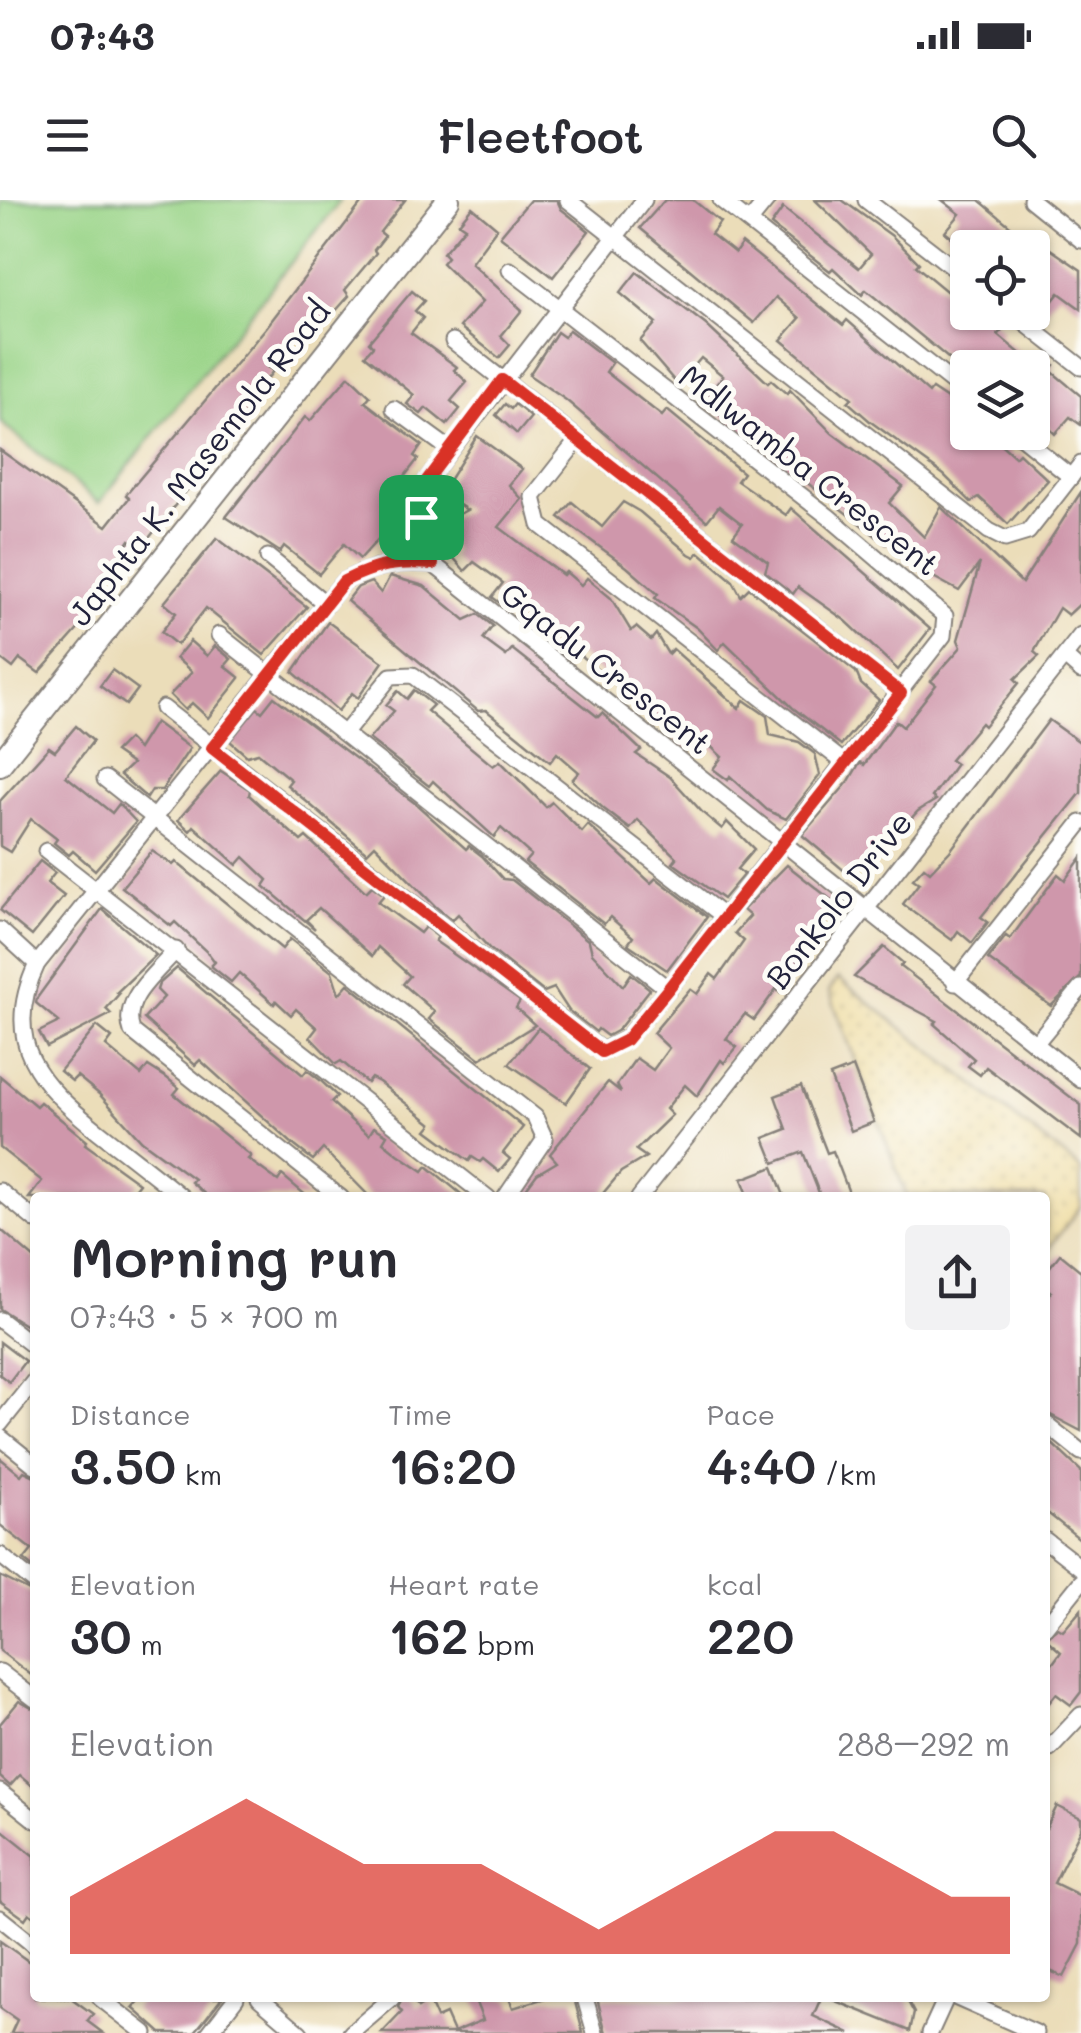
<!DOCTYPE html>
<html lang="en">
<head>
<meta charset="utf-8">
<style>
	body { margin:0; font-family:Mali,sans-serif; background:#f2f2f3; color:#2b2b33; height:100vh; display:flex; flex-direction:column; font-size:38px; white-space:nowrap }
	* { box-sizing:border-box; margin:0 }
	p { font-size:32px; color:#7c7c81 }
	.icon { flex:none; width:55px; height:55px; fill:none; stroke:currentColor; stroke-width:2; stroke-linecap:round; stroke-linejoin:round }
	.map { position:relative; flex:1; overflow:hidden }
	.sheet { position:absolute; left:30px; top:992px; width:1020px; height:810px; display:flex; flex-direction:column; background:#fff; border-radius:10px; box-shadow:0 2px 8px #0004 }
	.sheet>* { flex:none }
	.controls { position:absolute; left:950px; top:30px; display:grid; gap:20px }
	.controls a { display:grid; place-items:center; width:100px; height:100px; border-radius:10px; background:#fff; box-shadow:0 2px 8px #0004; font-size:50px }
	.pin { position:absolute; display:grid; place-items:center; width:85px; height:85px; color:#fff; margin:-42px; border-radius:20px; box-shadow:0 5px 15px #0006 }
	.round { display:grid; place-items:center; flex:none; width:105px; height:105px; border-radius:10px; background:#f2f2f3 }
	.overview { display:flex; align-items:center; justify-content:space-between; height:170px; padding:0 40px }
	h1 { font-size:55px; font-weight:600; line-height:75px }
	.stats { display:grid; grid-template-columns:repeat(3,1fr); gap:15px; height:170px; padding:10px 40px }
	.stats div { display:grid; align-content:center }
	.stats b { font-size:50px; font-weight:600 }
	.stats small { font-size:28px; font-weight:400 }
	.stats p { font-size:28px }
	.chart { height:280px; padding:20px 40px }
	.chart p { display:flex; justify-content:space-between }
	.chart svg { width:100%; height:180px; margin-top:10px; fill:#d93025; opacity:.7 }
	.status { display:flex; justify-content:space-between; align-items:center; height:70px; padding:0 50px; background:#fff; direction:ltr }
	.status svg { height:28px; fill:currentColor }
	header { display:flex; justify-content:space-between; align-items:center; height:130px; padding:0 40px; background:#fff; font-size:45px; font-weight:600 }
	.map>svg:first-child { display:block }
	.grass { fill:#9ad488; stroke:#5e7b62; stroke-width:2.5 }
	.sand { fill:url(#sand-dots); stroke:#887e6c; stroke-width:2.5 }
	.building { fill:#cf97ab }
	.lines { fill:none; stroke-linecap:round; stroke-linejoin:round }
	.minor-casing { stroke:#86807a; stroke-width:19 }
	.secondary-casing { stroke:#86807a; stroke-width:26 }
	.minor { stroke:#fff; stroke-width:15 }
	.secondary { stroke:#fff; stroke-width:22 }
	.route-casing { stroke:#fff; stroke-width:20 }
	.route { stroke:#d93025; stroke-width:12 }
	.labels { text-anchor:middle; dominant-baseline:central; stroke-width:10; stroke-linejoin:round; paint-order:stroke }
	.street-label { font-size:32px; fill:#22223b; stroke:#fdfcf7 }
</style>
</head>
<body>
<div class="status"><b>07:43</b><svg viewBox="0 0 49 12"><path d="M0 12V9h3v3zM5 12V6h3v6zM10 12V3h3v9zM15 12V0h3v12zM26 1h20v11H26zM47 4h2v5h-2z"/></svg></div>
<header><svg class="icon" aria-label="menu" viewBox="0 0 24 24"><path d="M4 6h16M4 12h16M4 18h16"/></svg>Fleetfoot<svg class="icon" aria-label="search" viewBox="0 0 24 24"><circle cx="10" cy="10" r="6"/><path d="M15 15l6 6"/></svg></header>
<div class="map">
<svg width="1081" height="1833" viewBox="0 0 1081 1833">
	<defs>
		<pattern id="sand-dots" width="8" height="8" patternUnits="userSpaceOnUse" patternTransform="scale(2.5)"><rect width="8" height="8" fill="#eeda9e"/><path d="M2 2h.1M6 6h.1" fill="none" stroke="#ccbb89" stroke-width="1.8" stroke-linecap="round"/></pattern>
	</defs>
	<rect width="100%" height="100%" fill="#fdfcf7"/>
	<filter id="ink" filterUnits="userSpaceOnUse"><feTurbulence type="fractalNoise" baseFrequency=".01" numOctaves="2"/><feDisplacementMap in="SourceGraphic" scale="20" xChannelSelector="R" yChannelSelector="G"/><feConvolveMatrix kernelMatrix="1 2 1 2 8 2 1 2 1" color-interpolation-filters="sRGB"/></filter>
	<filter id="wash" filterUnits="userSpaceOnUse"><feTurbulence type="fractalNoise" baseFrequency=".0048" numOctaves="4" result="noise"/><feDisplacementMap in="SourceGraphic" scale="40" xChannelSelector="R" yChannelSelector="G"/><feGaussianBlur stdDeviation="2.25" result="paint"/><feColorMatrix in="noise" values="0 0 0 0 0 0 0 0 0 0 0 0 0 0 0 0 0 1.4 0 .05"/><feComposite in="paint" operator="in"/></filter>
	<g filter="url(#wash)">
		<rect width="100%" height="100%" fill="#ebddb9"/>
		<polygon class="grass" points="0,0 341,0 99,303 0,222"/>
		<polygon class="sand" points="838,778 1081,969 1081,1006 1045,1053 1045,998 907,997 829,791"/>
		<g id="blocks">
			<g class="building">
				<polygon points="364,0 405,0 380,32 385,36 374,50 376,53 345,90 349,96 325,123 318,117 267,167 273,171 246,207 249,210 206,252 191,274 196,277 188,289 141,348 130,340 97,389 107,397 39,473 20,459 13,468 0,458 0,250 107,326 129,298 126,295 265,129"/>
				<polygon points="530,0 557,0 561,9 589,31 553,77 500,36"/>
				<polygon points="665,0 693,0 720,22 711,34 735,53 742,43 843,125 847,120 929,193 932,189 968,213 968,232 998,232 994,238 1015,257 1019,253 1048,280 1008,324 979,297 971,302 944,275 871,222 848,202 852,198 781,140 800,118 776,97 754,123 640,28"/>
				<polygon points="815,0 842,0 892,36 919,63 916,66 951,95 959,86 968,90 968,112 981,112 1003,130 998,135 1034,165 1042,155 1054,165 1050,170 1081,196 1081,225 1070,217 1055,234 1041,220 1032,230 1032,168 960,168 866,90 862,95 833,68 830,71 771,25 783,8 859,68 871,54"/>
				<polygon points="942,0 979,0 1032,44 1042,49 1046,46 1081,70 1081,109 1059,93 1038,119 1032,115 1032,48 965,48 945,32 960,14"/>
				<polygon points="472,7 497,28 471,63 522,110 501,136 510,145 499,158 460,127 482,102 442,63 447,57 443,53 465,27 459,23"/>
				<polygon points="637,72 706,125 768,183 771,180 787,194 790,190 832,233 903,286 889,303 924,337 941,307 1022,383 1081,292 1081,403 1068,415 1059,408 1034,452 1039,456 1015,479 1019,483 984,526 981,523 950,560 956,564 932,597 936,600 918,611 873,660 847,673 802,635 849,581 860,562 864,565 896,521 903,527 936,485 931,481 961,447 958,440 980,363 959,391 915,367 888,341 886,344 702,201 723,176 701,158 678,185 640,141 656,123 620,93"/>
				<polygon points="412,91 424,101 415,111 423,118 411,133 457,167 454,170 467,182 451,201 460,209 447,225 426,208 421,214 407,204 414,195 365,155 373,146 369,142"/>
				<polygon points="569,130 612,163 606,172 662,216 667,210 743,273 737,281 786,315 791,308 930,429 898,470 846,421 798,387 793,394 765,372 768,362 733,336 742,324 719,306 707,321 566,200 529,175 557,132 564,137"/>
				<polygon points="349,176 370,196 365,202 422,245 414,256 418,259 401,281 407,286 402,292 410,298 400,315 360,359 344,344 319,374 284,346 280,352 226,317 305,217 310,221"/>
				<polygon points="505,204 511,209 515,204 531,217 517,234 496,215"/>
				<polygon points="477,236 522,269 509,285 522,299 499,327 563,375 566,372 581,385 587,378 611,398 631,431 636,427 651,440 656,434 668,454 673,449 739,508 744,500 767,516 770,535 799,542 815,554 820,575 786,619 767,610 730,576 728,580 713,569 722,557 699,535 685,550 633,491 628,495 563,441 560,445 512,405 507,408 492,397 503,383 474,362 465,371 452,356 455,353 443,330 451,325 448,320 467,310 441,293"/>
				<polygon points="572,302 602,327 623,302 640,312 689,354 695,357 699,352 733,381 741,396 749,388 856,472 861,484 879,500 841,545 793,508 725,442 718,450 697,428 655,398 658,394 627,367 559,317"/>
				<polygon points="217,338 307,407 264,455 206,408 177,445 161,432 176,413 164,403"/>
				<polygon points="390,376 424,386 465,420 478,414 493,426 483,439 506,456 512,449 598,517 602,513 641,550 636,554 670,577 703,613 722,629 727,622 754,649 737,669 744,674 723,699 673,663 677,658 638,620 630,629 604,609 572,580 579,572 557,553 550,562 486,510 478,511 347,401 358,387 371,382 381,393"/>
				<polygon points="328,422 383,462 358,498 352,493 338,511 293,472"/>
				<polygon points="190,441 207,456 215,446 231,459 225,466 240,478 208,518 192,503 185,510 170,495 192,472 176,458"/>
				<polygon points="112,470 138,489 126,505 100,486"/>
				<polygon points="414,490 433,505 427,511 493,566 500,561 546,607 552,602 582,632 588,625 651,683 656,678 707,717 667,770 628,744 633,737 610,717 604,724 525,662 531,655 501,628 494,637 433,581 429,586 369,539 394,511 386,505 398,491 407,499"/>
				<polygon points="274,497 416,604 466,649 469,646 482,656 503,679 512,680 589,741 592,753 623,786 631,774 650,789 618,830 607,836 598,829 596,832 569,811 554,788 544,792 490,749 458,714 452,720 436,707 375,645 367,653 287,585 291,580 258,553 247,556 230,541 257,508 262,512"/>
				<polygon points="1049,520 1081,543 1081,593 981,717 988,722 972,743 958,731 952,740 903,704 919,683 913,679 924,667 930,672 950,651"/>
				<polygon points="155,522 190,548 162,590 152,590 147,598 120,575 132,564 115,552 128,539 138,549"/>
				<polygon points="76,526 93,541 66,576 112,613 119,604 136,622 95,670 73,651 69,655 54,643 57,639 31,619 10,652 0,646 0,601 49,547 55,551"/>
				<polygon points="221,571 250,590 249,595 269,613 301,641 306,637 366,692 372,686 384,695 378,702 420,733 425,727 438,737 435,741 520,801 516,808 535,825 480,859 429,819 435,812 403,784 410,776 378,747 372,756 319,708 306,720 315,729 264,686 268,680 244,657 237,665 194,626 190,631 178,620"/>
				<polygon points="152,651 173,665 176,662 282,749 290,739 332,772 339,794 348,784 523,927 503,953 510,959 499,972 483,959 480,962 472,957 469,961 427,930 432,924 379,882 371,878 367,883 341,861 336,864 310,837 317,828 296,809 291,815 276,801 274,804 239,773 231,782 211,766 215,762 209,754 175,722 171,726 122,687"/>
				<polygon points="1081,658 1081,777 1051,806 988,759 1006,736 1010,739 1058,674 1065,680"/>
				<polygon points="40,661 55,673 47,683 64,696 32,736 0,710"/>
				<polygon points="787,665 839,706 795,758 799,762 780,793 776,789 754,820 745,814 726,839 737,847 724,863 721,860 697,896 685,885 666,909 672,915 636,950 646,957 621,972 599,998 519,998 537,974 557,962 550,954 608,882 621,892 617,885 636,858 653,870 669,848 653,833 690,789 697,794 711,774 717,779 744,741 735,733 750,716 743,710"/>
				<polygon points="102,709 156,755 117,792 119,794 106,809 111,814 47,847 39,832 59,822 36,803 37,798"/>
				<polygon points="884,747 903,763 900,766 1081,905 1081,939 986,867 980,875 968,866 974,859 934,824 937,821 854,777"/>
				<polygon points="177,768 303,875 307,870 320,880 337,896 331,902 354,923 369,935 374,927 387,935 383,942 398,954 423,971 427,966 466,998 371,998 323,949 313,960 295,946 200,860 195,865 144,819 164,797 157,790 159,784"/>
				<polygon points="97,826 112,838 106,846 141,875 148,866 167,878 179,888 174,894 251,956 248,959 278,981 282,975 309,998 209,998 191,982 194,979 142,941 99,894 77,876 72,881 60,871"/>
				<polygon points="538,828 590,869 566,903 509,864"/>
				<polygon points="853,867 874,922 851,931 830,876"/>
				<polygon points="0,876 36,906 40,902 87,941 85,944 139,983 127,998 29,998 42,981 0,948"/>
				<polygon points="801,886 827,953 833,951 851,998 821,998 803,952 774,963 764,938 787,929 775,896"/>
				<polygon points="773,967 785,998 749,998 742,979"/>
				<polygon points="0,1029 35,1059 35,1131 0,1109"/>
				<polygon points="1060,1054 1081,1071 1081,1231 1045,1212 1045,1100 1051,1092 1045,1087 1045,1073"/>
				<polygon points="0,1142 25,1161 9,1182 0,1175"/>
				<polygon points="1045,1237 1081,1271 1081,1340 1045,1311"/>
				<polygon points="0,1258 21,1275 24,1271 35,1276 35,1369 24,1360 32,1350 0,1325"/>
				<polygon points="0,1376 35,1394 35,1478 0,1451"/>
				<polygon points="1081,1410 1081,1492 1071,1505 1056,1494 1045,1508 1045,1474 1061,1452 1045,1438 1058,1428 1063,1431"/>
				<polygon points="19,1501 35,1510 35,1588 20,1575 10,1586 0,1577 0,1524"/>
				<polygon points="1057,1606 1081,1618 1081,1629 1054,1683 1081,1696 1081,1744 1064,1777 1045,1769 1045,1631"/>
				<polygon points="0,1628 35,1656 35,1718 29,1713 25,1719 0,1701"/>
				<polygon points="0,1741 35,1766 35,1798 71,1798 93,1814 87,1821 103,1833 11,1833 17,1820 0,1808"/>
				<polygon points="142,1798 222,1798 194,1833 161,1833 133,1808"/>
				<polygon points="403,1798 411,1798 418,1807 429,1800 437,1818 446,1814 454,1832 483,1820 474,1798 509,1798 513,1808 545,1798 574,1798 583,1833 382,1833 402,1812 398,1807"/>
				<polygon points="597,1798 821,1798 813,1816 850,1833 606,1833"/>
				<polygon points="828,1798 906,1798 914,1813 910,1831"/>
			</g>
		</g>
	</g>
	<g filter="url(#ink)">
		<use href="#blocks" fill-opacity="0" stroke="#86807a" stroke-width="2.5"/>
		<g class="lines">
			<g class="minor-casing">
				<g id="minor">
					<polyline points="568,0 989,331 1005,339 1028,332 1081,264"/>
					<polyline points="721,0 968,195"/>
					<polyline points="866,0 968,79"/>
					<polyline points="1031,0 1081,40"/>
					<polyline points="749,22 767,0"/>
					<polyline points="1011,112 1081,167"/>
					<polyline points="453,141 901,493"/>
					<polyline points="394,209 449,249"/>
					<polyline points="1015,232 1071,277"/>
					<polyline points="577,241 533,297 540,325 846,564"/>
					<polyline points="268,357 326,404"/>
					<polyline points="433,364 421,317 427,280 644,0"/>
					<polyline points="219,435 668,789"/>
					<polyline points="1065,457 1081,471"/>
					<polyline points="163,508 602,851 626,839 668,789 943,436 945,416 829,317 510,70"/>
					<polyline points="345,533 391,476 413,475 726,718"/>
					<polyline points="105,579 535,917 545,939 505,998"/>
					<polyline points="46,651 488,998"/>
					<polyline points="0,730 37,764"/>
					<path d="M176,750c-19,23 -56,49 -44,81l209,167"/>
					<polyline points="955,783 1081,623"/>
					<polyline points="1035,844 1081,788"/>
					<polyline points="0,991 35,1020"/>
					<path d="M183,998c-28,-23 -57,-45 -85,-67 -58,-46 -98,-89 -61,-167l307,-383c32,-16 54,-20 89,-17l648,516"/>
					<polyline points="639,998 1081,435"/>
					<polyline points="0,1120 35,1147"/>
					<polyline points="1045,1223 1081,1252"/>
					<polyline points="0,1224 35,1180"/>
					<polyline points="0,1237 35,1265"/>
					<polyline points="1045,1340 1081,1368"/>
					<polyline points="0,1355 35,1383"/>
					<polyline points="1045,1427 1081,1382"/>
					<polyline points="0,1472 35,1499"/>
					<polyline points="1050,1548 1081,1515"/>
					<polyline points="0,1592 35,1620"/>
					<polyline points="0,1718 35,1746"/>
					<polyline points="100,1798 145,1833"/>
					<polyline points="259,1798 300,1833"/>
					<polyline points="585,1798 595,1833"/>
					<polyline points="957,1798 1036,1833"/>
					<polyline points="209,1833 236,1798"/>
					<polyline points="351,1833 392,1798"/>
					<polyline points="930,1833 946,1798"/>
				</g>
			</g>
			<g class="secondary-casing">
				<polyline id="secondary" points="0,564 448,0"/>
			</g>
			<use href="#minor" class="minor"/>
			<use href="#secondary" class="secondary"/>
		</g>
	</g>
	<g class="lines" filter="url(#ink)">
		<g class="route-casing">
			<path id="route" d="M502,180l399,313 -233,296 -42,51 -24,12 -390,-304 132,-167c32,-16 54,-20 89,-17l-12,-47 6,-37z"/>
		</g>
		<use href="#route" class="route"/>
	</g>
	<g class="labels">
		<g class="street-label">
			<text transform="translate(198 262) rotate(-52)">Japhta K. Masemola Road</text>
			<text transform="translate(810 269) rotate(38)">Mdlwamba Crescent</text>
			<text transform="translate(607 467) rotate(38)">Gqadu Crescent</text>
			<text transform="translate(838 699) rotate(-52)">Bonkolo Drive</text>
		</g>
	</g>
</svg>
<div class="controls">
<a><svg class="icon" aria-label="locate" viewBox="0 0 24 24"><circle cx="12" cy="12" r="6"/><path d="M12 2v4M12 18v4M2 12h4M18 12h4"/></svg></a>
<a><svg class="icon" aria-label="layers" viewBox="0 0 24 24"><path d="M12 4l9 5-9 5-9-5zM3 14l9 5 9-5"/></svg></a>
</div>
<div class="pin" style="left:421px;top:317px;background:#1e9e55"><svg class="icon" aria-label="arrive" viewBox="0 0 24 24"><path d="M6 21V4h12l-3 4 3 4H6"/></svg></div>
<section class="sheet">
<div class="overview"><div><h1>Morning run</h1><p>07:43 · 5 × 700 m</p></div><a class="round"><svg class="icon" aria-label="share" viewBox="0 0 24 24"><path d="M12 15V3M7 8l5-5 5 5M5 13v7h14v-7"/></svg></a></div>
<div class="stats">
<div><p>Distance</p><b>3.50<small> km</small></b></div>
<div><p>Time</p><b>16:20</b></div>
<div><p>Pace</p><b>4:40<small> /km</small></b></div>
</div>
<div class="stats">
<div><p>Elevation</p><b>30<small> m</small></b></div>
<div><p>Heart rate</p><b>162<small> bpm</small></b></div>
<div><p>kcal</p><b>220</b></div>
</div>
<div class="chart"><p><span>Elevation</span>288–292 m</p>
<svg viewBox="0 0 160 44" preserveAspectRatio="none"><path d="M0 44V30L10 22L20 14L30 6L40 14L50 22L60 22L70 22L80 30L90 38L100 30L110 22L120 14L130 14L140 22L150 30L160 30V44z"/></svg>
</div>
</section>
</div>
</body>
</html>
